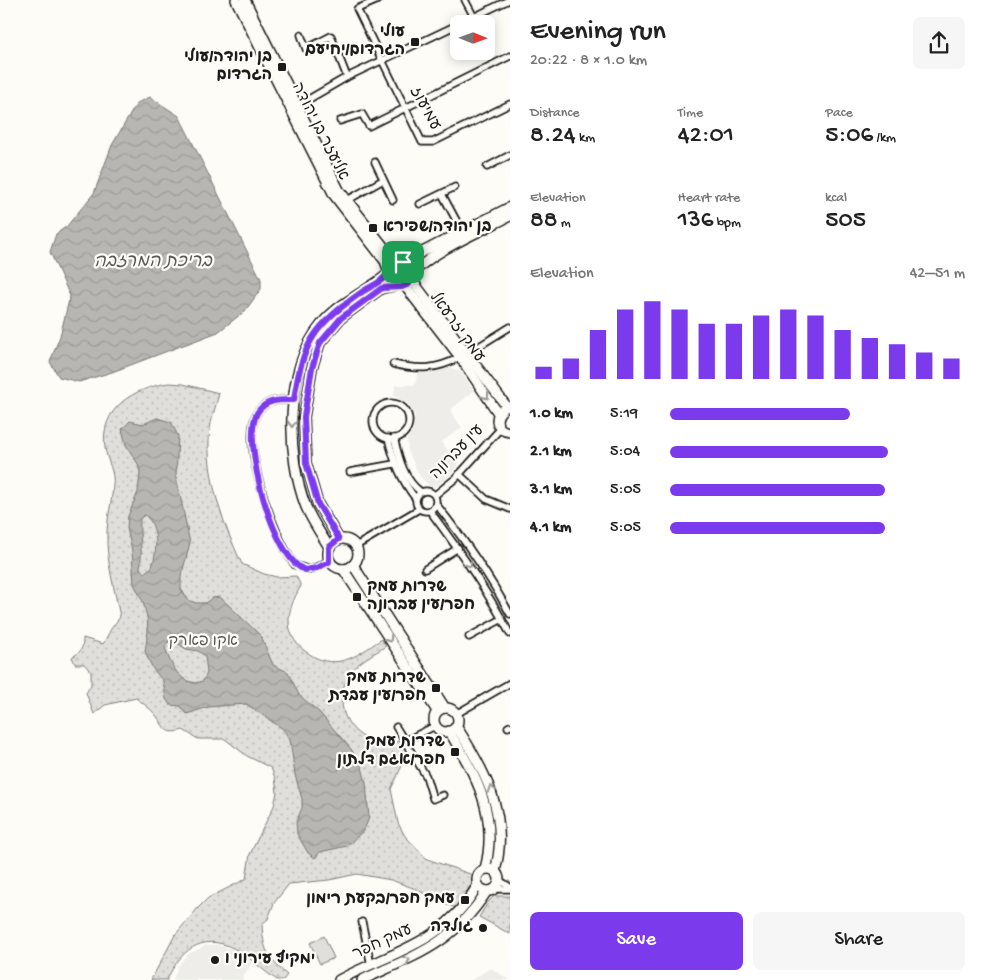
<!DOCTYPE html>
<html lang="en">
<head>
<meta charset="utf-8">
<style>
	body { margin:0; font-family:"Gochi Hand","Playpen Sans Hebrew",sans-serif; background:#f6f6f6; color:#222; height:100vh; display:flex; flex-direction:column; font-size:19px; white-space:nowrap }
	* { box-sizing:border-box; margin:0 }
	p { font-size:16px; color:#767676 }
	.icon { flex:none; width:28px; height:28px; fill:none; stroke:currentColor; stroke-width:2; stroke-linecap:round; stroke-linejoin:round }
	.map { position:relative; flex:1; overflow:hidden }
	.details { display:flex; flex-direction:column; background:#fff; width:475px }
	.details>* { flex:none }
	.needle { width:32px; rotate:91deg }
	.controls { position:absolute; left:450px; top:15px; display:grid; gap:10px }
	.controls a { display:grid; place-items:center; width:45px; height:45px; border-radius:8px; background:#fff; box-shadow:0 2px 12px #0003; font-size:25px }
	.pin { position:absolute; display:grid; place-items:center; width:42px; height:42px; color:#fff; margin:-21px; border-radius:10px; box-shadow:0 2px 8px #0006 }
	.round { display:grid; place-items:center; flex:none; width:52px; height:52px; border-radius:8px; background:#f6f6f6 }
	.summary { display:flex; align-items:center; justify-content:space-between; height:85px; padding:0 20px }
	h1 { font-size:28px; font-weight:600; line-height:38px }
	.stats { display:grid; grid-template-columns:repeat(3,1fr); gap:8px; height:85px; padding:5px 20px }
	.stats div { display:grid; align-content:center }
	.stats b { font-size:25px; font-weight:600 }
	.stats small { font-size:14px; font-weight:400 }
	.stats p { font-size:14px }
	.chart { height:140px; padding:10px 20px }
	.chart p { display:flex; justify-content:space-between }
	.chart svg { width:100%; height:90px; margin-top:5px; stroke:#7c3aed; stroke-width:6 }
	.primary-button { display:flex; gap:10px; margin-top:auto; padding:10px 20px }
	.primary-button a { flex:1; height:58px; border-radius:8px; background:#7c3aed; color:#fff; font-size:20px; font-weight:600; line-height:58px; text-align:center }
	.primary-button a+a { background:#f6f6f6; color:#222 }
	ul { padding:0 20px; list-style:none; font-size:16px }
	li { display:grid; grid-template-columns:80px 60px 1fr; align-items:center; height:38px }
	li i { height:12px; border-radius:6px; background:#7c3aed }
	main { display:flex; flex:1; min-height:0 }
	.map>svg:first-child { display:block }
	.built { fill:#eeede9 }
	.grass { fill:#e0dfdb; stroke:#7e7e7c }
	.park { fill:url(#park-dots); stroke:#7e7e7c }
	.water { fill:url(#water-waves); stroke:#797876; fill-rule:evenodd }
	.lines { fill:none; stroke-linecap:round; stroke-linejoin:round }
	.street-casing { stroke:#1c1c1c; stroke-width:9 }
	.secondary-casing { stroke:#1c1c1c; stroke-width:12 }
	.street { stroke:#fdfcf7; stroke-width:5.5 }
	.secondary { stroke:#fdfcf7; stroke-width:9 }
	.oneway { stroke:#989794 }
	.route-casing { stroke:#fff; stroke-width:10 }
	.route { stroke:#7c3aed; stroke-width:6 }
	.poi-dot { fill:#1c1c1c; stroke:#fdfcf7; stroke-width:2 }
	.labels { text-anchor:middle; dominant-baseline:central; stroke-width:4.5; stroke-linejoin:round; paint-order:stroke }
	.poi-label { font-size:16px; font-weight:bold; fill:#1c1c1c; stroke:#fdfcf7; text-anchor:end }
	.street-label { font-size:16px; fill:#1c1c1c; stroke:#fdfcf7 }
	.park-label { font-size:16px; fill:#575655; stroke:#fdfcf7 }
	.water-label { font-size:18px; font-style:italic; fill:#5a5a58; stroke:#fdfcf7 }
</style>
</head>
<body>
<main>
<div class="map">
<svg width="510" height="980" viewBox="0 0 510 980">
	<defs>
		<pattern id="park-dots" width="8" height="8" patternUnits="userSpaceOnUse" patternTransform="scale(1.25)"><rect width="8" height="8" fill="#e0dfdb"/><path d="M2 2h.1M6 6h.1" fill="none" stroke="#c0bfbb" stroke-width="1.8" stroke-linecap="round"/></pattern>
		<pattern id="water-waves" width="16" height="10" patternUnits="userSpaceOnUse" patternTransform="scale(1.25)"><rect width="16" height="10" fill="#b7b6b2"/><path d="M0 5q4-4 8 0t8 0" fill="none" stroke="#9d9c98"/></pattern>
	</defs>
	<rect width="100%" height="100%" fill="#fdfcf7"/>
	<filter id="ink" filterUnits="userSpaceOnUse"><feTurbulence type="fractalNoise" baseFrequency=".02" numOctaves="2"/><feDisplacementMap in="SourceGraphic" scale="10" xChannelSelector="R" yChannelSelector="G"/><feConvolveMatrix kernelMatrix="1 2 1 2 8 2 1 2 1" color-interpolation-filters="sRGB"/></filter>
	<g filter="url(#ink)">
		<g class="built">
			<polygon points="450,367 461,372 474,391 450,410 462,428 441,442 459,464 447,478 436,486 430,486 420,477 408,451 407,439 413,430 415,416 408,404 394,396 395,385 415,385 417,374"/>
			<polygon points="206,945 219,945 234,950 252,963 242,979 244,980 173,980 178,966 187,955"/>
			<polygon points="491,968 509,980 471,980"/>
		</g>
		<polygon class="grass" points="324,936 334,958 320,964 310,943"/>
		<g class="park">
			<path d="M169,383l14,1 36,9c-2,10 -6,20 -8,30 -9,46 12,101 31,141l22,10 13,3 19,-1 5,10c-16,26 -19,52 10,69 10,6 19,8 30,6 15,-3 28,-14 41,-22l4,7c-12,8 -28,15 -36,28 -24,36 9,79 50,67l8,12 -17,36 7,34 7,13 22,23 46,16 -1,9 -17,24 -42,-20 -22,-8 -34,-6 -28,6 -40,4 -15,19 -6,16 -6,5c1,26 6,34 25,51l-4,5h-6c-15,-10 -28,-24 -44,-32 -32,-16 -54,4 -66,32h-16l24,-45 23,-27 10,-10 38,-19 4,-25 24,-48 3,-14 -2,-14 -4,-10 -24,-12 -22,-17h-27l-15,-9c-20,6 -18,-4 -28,-16 -5,-6 -13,-11 -19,-16l-31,7 -11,9 -8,-21 5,-8v-13l-7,-8h-9l-3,-7c9,-5 11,-8 11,-19l20,6 8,-15 9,-12c-5,-27 -14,-55 -13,-83 0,-16 5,-32 6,-49 2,-13 -6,-24 -8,-37 -6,-40 29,-60 64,-65z"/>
			<polygon points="494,896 510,896 510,934 479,917 489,901"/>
		</g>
		<g class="water">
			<polygon points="150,97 179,116 261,279 261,289 245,311 218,332 112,372 79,382 59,377 50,362 60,336 70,296 50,252 56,234 67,226 94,193 112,145 137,103"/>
			<path d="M157,418l14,4 7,14 -2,40 14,67 -9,34v12l7,11 8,3h9l7,-5 8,-1 41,39 12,29 15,7 11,23 20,17 32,37 11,18 4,16 3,35 -5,12 -17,16 -27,6 -5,6 -7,-5 -11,-19 -1,-12 6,-14v-9l-7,-24 -5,-35 -7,-11 -37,-25 -38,3 -21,7 -7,-8 -10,-1 -4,-6 -3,-18 -10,-12 -8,-17 3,-21 -1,-14 -4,-15 -9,-18 -2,-33 -5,-23 1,-12 10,-24 2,-19 -2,-9 -12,-19 -4,-16 8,-8 13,3zM145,515c14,11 12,37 7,52l-8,6 -4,-5c3,-17 -1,-33 0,-50zM174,641l12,8 12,2 7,5 2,17 -4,8c-21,8 -33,-17 -38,-34l3,-5z"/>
		</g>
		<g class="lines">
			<g class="street-casing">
				<g id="street">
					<polyline points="378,0 357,9 422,142 433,142 510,104"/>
					<polyline points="465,0 474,17"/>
					<polyline points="459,24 509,0"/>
					<polyline points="301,35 306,49 331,36 347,77"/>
					<polyline points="297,106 347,77 459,24"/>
					<polyline points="340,121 362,114 369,126 510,56"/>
					<polyline points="375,162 393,200"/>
					<polyline points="487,167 510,155"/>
					<polyline points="442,194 462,231"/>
					<polyline points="346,201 383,180"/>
					<polyline points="420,204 455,187"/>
					<polyline points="468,353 510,327"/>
					<path d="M393,364c25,6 44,6 67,-7"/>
					<path d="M294,400c-13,0 -26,-1 -35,10 -22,28 16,130 36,155l15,5 19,-9"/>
					<circle cx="391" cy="421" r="18"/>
					<path d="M388,438c6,24 13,42 28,61"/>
					<path d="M394,438c5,20 10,42 27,54"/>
					<polyline points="350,472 394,464"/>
					<polyline points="459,474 486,499 510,509"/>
					<circle cx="426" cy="501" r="10"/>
					<polyline points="435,495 456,478 500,429"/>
					<path d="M436,504c28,35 53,71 74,110"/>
					<path d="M430,511c30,40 57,79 80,123"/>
					<polyline points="356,546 419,509"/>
					<polyline points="425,569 458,548"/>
					<polyline points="469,637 502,619"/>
					<polyline points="456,714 510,683"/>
					<polyline points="396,727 426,776 433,799 443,795"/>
					<polyline points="508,727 510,726"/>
					<polyline points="405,741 435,726"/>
					<polyline points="499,880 510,887"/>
					<polyline points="495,889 510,889"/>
					<polyline points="362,922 371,965"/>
				</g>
			</g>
			<g class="secondary-casing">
				<g id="secondary">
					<polyline points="236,0 334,195 385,261 388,269"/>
					<polyline points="245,0 339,190 391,256 398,262"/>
					<polyline points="403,262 510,207"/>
					<path d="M413,274c15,-21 72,-45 97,-58"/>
					<polyline points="412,280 507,407"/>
					<polyline points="405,286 460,357 498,413"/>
					<path d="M502,410c-9,9 -5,21 8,22"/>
					<circle cx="343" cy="554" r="15"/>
					<polyline points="339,539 318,504 306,463 304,417 312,368 320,343 341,318 382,288 394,286"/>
					<path d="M329,547c-8,-13 -17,-26 -23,-40 -20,-51 -22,-137 15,-182 17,-22 45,-33 66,-50"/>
					<polyline points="353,565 445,708"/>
					<polyline points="343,569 437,711"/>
					<circle cx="446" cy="720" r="12"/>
					<path d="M456,726c29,44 54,91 39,145"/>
					<path d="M449,731c27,45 50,84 36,138"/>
					<circle cx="488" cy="880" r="11"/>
					<path d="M339,980c54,-29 105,-36 139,-95"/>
					<path d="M362,980c54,-25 91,-36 125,-89"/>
				</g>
			</g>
			<use href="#street" class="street"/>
			<use href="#secondary" class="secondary"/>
		</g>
		<defs><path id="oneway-chevron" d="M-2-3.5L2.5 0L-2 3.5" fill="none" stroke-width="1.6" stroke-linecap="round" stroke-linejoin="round" transform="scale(1.25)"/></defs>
		<g class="oneway">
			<use href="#oneway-chevron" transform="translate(486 396) rotate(55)"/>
			<use href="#oneway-chevron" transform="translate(292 424) rotate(91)"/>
			<use href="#oneway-chevron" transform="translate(469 564) rotate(56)"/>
			<use href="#oneway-chevron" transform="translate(389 639) rotate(56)"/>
			<use href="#oneway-chevron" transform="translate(491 789) rotate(-109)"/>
			<use href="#oneway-chevron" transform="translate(407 960) rotate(-25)"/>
		</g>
	</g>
	<g class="lines" filter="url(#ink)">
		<g class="route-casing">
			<path id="route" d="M403,262l-11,2c-3,4 -3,7 -5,10 -4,8 -18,13 -25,18 -47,33 -60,50 -68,108 -14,0 -29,-1 -37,13 -16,29 17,147 48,157l12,-2 12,-6v-15l10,-8 -21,-35 -12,-41 -2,-46 8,-49 8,-25 21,-25 41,-30 20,-1 7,-3 4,-12 -4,-6 -6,-4"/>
		</g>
		<use href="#route" class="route"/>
	</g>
	<g class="poi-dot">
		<rect x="410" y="37" width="10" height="10" rx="2.5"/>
		<rect x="277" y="62" width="10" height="10" rx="2.5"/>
		<rect x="368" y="223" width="10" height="10" rx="2.5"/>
		<rect x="352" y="592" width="10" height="10" rx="2.5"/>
		<rect x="431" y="683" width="10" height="10" rx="2.5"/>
		<rect x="450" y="747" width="10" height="10" rx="2.5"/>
		<rect x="460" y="895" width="10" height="10" rx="2.5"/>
		<circle cx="483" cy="928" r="5"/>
		<circle cx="215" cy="960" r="5"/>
	</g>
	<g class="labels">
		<g class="poi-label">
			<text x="405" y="33">עולי<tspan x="405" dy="18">הגרדום/יחיעם</tspan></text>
			<text x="272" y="58">בן יהודה/עולי<tspan x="272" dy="18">הגרדום</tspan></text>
			<text x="383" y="228" text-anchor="start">בן יהודה/שפירא</text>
			<text x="367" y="588" text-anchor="start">שדרות עמק<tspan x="367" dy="18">חפר/עין עברונה</tspan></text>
			<text x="426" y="679">שדרות עמק<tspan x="426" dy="18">חפר/עין עבדת</tspan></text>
			<text x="445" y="743">שדרות עמק<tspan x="445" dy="18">חפר/אגם דלתון</tspan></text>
			<text x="455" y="900">עמק חפר/בקעת רימון</text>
			<text x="473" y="928">גולדה</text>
			<text x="225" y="960" text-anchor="start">מקיף עירוני ו'</text>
		</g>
		<g class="street-label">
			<text transform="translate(424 109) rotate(61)">עמיעוז</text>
			<text transform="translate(319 132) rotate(63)">אליעזר בן יהודה</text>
			<text transform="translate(456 328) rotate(54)">עמק יזרעאל</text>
			<text transform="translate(458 453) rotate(-46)">עין עברונה</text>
			<text transform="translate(383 943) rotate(-25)">עמק חפר</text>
		</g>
		<g class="park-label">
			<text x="203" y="642">אקו פארק</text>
		</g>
		<g class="water-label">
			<text x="153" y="262">בריכת המרזבה</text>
		</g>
	</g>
</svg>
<div class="controls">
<a><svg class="needle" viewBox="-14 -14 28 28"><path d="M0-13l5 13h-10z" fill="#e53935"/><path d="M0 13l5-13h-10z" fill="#767676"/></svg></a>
</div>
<div class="pin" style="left:403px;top:262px;background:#1e9e55"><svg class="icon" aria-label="arrive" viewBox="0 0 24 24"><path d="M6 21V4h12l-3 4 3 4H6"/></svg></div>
</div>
<section class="details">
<div class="summary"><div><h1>Evening run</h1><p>20:22 · 8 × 1.0 km</p></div><a class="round"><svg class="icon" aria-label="share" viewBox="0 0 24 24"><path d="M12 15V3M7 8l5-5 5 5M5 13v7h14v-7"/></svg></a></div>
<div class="stats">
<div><p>Distance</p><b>8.24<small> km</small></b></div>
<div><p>Time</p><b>42:01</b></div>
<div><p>Pace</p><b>5:06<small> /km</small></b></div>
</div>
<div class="stats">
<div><p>Elevation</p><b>88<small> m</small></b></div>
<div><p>Heart rate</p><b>136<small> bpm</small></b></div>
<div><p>kcal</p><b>505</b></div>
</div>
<div class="chart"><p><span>Elevation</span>42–51 m</p>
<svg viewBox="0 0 160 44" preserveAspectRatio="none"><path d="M5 44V38M15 44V34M25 44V20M35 44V10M45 44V6M55 44V10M65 44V17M75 44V17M85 44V13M95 44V10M105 44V13M115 44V20M125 44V24M135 44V27M145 44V31M155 44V34"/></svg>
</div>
<ul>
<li><b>1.0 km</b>5:19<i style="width:61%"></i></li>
<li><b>2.1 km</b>5:04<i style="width:74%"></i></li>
<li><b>3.1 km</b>5:05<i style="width:73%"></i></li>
<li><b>4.1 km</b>5:05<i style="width:73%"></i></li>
</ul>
<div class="primary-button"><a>Save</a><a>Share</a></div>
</section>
</main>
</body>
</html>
